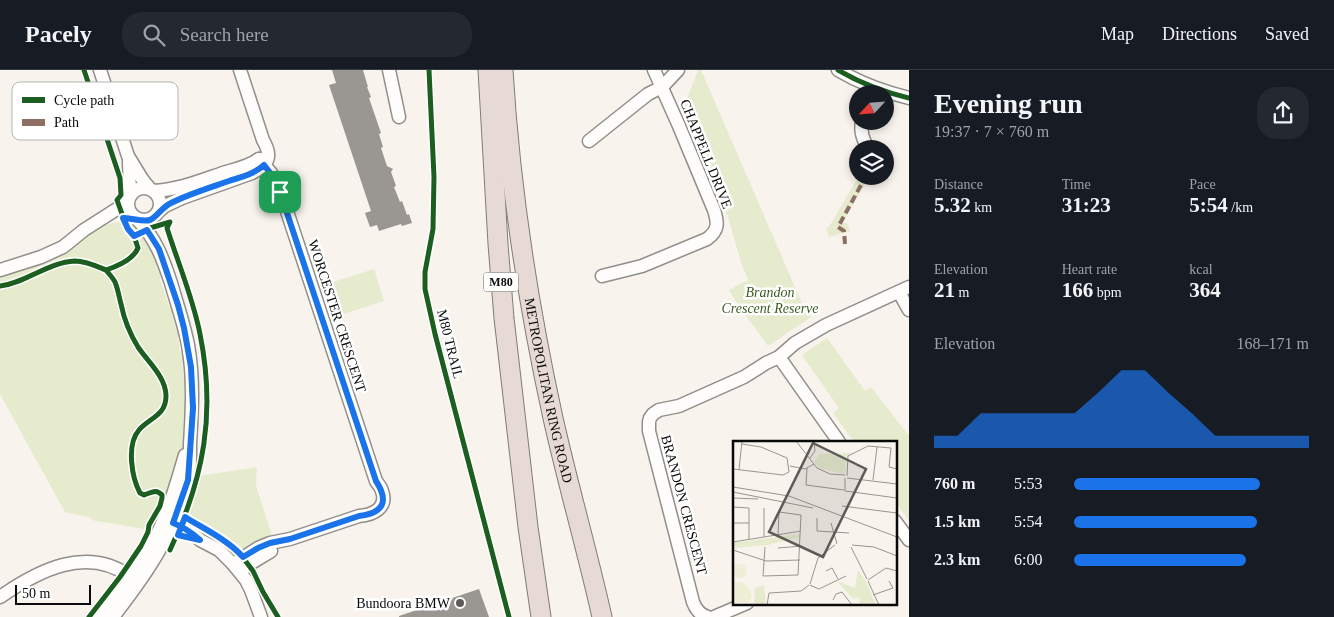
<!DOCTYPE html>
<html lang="en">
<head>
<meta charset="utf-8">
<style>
	body { margin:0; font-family:"Times New Roman",serif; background:#242831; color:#f1f3f6; height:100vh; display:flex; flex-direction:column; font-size:19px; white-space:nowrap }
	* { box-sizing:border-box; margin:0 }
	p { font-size:16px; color:#9ea1a6 }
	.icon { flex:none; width:28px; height:28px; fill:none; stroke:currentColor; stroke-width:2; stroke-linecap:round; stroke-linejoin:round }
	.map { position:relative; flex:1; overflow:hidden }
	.drawer { display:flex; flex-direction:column; background:#171b24; width:425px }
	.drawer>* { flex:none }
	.needle { width:32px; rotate:244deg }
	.tools { position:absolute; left:849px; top:15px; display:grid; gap:10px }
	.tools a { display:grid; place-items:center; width:45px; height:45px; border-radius:50%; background:#171b24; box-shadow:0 2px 8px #0003; font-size:25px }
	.scale { position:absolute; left:15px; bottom:12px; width:76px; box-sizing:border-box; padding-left:5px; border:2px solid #090909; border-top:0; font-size:14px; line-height:18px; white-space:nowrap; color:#090909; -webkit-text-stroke:4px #fff; paint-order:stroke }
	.pin { position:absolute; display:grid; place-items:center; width:42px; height:42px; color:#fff; margin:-21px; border-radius:10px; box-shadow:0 2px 8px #0006 }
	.round { display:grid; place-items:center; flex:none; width:52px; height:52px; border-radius:20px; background:#242831 }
	.headline { display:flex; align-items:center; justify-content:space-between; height:85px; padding:0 25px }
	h1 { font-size:28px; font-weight:700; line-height:38px }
	.stats { display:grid; grid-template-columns:repeat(3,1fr); gap:8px; height:85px; padding:5px 25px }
	.stats div { display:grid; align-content:center }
	.stats b { font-size:21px; font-weight:700 }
	.stats small { font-size:14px; font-weight:400 }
	.stats p { font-size:14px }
	.chart { height:140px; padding:10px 25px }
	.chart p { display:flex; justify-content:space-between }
	.chart svg { width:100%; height:90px; margin-top:5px; fill:#1a73e8; opacity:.7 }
	ul { padding:0 25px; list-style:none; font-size:16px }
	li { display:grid; grid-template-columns:80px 60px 1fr; align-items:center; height:38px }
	li i { height:12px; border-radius:6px; background:#1a73e8 }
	header { display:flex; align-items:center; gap:30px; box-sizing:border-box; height:70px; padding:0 25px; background:#171b24; border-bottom:1px solid #363941 }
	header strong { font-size:24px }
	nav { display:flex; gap:28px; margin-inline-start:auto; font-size:18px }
	.search { width:350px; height:45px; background:#242831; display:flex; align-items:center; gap:12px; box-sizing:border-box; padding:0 18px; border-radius:20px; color:#9ea1a6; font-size:19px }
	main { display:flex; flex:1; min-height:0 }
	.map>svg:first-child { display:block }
	.green { fill:#e6ebce }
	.building { fill:#9a9793 }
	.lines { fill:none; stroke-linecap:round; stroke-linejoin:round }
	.minor-casing { stroke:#918e8b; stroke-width:15 }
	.highway-casing { stroke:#7e7c78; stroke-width:21 }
	.minor { stroke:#fefdfc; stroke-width:12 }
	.highway { stroke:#e7d9d4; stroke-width:19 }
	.quiet { stroke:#8d6e63; stroke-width:4; stroke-dasharray:8 4; stroke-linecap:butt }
	.cycleway-casing { stroke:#fff; stroke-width:8 }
	.cycleway { stroke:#1b5e20; stroke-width:5 }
	.route-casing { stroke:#fff; stroke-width:10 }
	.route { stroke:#1a73e8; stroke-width:6 }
	.poi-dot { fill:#5d5b58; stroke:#fff; stroke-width:2 }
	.labels { text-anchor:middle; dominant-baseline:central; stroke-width:5; stroke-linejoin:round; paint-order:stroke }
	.shield { fill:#fff; stroke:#535353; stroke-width:1 }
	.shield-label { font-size:12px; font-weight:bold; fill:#090909 }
	.street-label { font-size:14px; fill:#090909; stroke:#fff }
	.park-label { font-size:14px; font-style:italic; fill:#3a5b20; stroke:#fff }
	.poi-label { font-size:14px; fill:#090909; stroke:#fff; text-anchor:end }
	.inset-road { fill:none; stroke:#989591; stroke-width:1 }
	.view { fill:#5d5b58; fill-opacity:0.15; stroke:#5d5b58; stroke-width:2.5 }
	.inset-edge { fill:none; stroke:#090909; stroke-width:2.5 }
	.key { fill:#fff; stroke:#b5b5b5; stroke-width:1 }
	.key-label { font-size:14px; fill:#090909 }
</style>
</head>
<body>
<header>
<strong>Pacely</strong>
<div class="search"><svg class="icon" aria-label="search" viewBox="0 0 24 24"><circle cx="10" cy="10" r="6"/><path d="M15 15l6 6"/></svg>Search here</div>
<nav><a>Map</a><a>Directions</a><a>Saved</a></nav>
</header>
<main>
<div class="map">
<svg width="909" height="547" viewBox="0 0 909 547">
	<rect width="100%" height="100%" fill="#f8f3ec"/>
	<g class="green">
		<polygon points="698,0 701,0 804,238 811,247 768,276 737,233 729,220 748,210 740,189 728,147 684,37"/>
		<polygon points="859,106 869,108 842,153 847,153 850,161 829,167 826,158 829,157"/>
		<polygon points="129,150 133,151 151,174 162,206 160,210 169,236 173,237 174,241 172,245 176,260 180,262 180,264 178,268 180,282 184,286 185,290 182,292 183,307 187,310 187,314 184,317 184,329 188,332 188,336 184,340 183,367 185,372 171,424 156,461 91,450 92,448 65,442 0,324 0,207 51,190 62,184 100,156 113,153"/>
		<polygon points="374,199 384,231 334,247 324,215"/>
		<polygon points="827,268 865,321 871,317 909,366 909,451 895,431 895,372 854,372 833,343 839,338 802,285"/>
		<polygon points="257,397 256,416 273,468 238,485 233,484 200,463 184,451 182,443 192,407"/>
	</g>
	<g class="building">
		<polygon points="332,0 363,0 368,17 367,17 371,27 369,28 381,63 379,64 383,77 381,78 387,96 393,99 391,102 395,113 396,116 394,117 400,132 402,131 407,145 409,144 412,153 402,156 401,154 379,161 377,155 370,157 365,143 371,141 329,15 336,13"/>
		<polygon points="479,519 489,547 399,547 399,546"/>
	</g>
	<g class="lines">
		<g class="minor-casing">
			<g id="minor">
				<polyline points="100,0 128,86 142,109 150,119"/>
				<polyline points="389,0 399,47"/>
				<path d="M838,0c22,13 46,22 71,28"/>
				<path d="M862,51c-2,11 1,18 6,28"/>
				<polyline points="589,71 648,24 662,17 678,0"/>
				<polyline points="129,91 130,126"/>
				<circle cx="144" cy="134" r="16"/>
				<path d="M153,121c26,-1 49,-11 73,-19 11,-3 24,-6 33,-13"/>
				<path d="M159,141l6,-5 17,-8 70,-25c16,-8 21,-16 11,-33l-23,-70"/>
				<polyline points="0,200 41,187 63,177 84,160 120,137 129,128"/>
				<path d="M602,206l40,-10 65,-27c12,-9 11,-16 7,-29l-35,-84 -25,-56"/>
				<polyline points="899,222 909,240"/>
				<polyline points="779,287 839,372"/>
				<polyline points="168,450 190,461 200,470 219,480 233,494 246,510 251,520 261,547"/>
				<polyline points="895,451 909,470"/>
				<path d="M233,494l25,-16 12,-5 20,-4 69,-23c14,-1 29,-8 23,-25 -1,-4 -4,-7 -6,-10l-98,-297 -7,-11 -12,-14"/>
				<polyline points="240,502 248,495 271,481"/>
				<path d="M0,527c39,-27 87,-52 131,-20"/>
				<path d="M100,547c19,-25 38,-48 53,-75 15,-27 23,-57 32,-87"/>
				<path d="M113,547c34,-44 60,-81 74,-135 4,-12 3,-26 3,-38 2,-33 4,-66 -2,-99 -4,-21 -11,-41 -17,-62 -8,-24 -15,-44 -33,-63"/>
				<path d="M708,547c-8,-2 -12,-7 -15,-15l-44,-171v-9l1,-4 3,-4 6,-4 20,-4 65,-29 22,-14 13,-6 16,-14 31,-18 83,-38"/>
				<polyline points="714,547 747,533"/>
			</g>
		</g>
		<g class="highway-casing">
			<g id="highway">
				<polyline points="488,0 498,174 504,248 528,457 541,547"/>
				<path id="s1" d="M503,0c7,117 25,234 50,348 15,67 34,132 49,199"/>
			</g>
		</g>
		<use href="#minor" class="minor"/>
		<use href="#highway" class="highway"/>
		<polyline class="quiet" points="845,174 844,161 838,157 866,106"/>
		<g class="cycleway-casing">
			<g id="cycleway">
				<path d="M84,0l36,108 1,17 -4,5 9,25 8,11 4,12c-5,12 -20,18 -32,22 3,4 7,8 9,12 3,7 4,15 6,22 3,15 9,30 17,43 10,15 28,30 28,49 0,20 -17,22 -27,34 -13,15 -7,48 1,63l4,2c7,-2 12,-7 18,0v3l-2,8 -11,19 -1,7 -7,14 -21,31 -31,40"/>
				<polyline points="429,0 434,107 433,159 425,202 425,219 435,264 509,547"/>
				<path d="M838,0c22,13 46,22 71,28"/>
				<path d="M134,166l13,-7 23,-7 -3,6c11,35 26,70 33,106 16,79 4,144 -30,216"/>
				<path d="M0,216c26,-3 48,-24 75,-25 11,0 21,5 31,9"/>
				<polyline points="185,447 213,464 238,481 253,501 263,522 278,547"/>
			</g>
		</g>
		<use href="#cycleway" class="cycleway"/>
	</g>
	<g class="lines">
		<g class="route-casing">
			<path id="route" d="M280,122l-6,-14 -10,-13c-10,9 -23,12 -35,16 -20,7 -40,13 -58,22 -9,4 -14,14 -21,17 -7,2 -19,-2 -27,-2l5,11 6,7 13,-6 12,19 19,56 6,23 7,39 2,41 -5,72 -15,43c11,4 18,9 27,17l-22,-5 7,-18c19,12 43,23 58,40l15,-9 12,-5 20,-4 69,-23c25,-3 30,-15 17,-35l-96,-289"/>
		</g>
		<use href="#route" class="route"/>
	</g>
	<circle class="poi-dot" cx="460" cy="533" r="5"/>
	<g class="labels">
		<rect class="shield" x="483.5" y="202.5" width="35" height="19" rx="4"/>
		<g class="shield-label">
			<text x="501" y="212">M80</text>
		</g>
		<g class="street-label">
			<text transform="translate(706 84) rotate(68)">CHAPPELL DRIVE</text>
			<text transform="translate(337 246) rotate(72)">WORCESTER CRESCENT</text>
			<text transform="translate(450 274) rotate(76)">M80 TRAIL</text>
			<text stroke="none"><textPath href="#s1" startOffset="324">METROPOLITAN RING ROAD</textPath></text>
			<text transform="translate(684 435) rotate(75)">BRANDON CRESCENT</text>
		</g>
		<g class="park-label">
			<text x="770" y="222">Brandon<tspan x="770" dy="16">Crescent Reserve</tspan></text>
		</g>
		<g class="poi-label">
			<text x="450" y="533">Bundoora BMW</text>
		</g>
	</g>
	<g transform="translate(733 371)">
		<rect width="164" height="164" fill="#f8f3ec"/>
		<path d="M119,12l-6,5 -1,16 -24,-5 -7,-7 6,-8zM67,93v3l-32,8 -35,3v-5zM125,129l9,13 9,22h-16l-1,-8 -6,2 -16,-18 18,7zM31,144l2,20h-12l1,-17z" fill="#e6ebce"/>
		<path d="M0 130a7 7 0 1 1 14 0a7 7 0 1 1-14 0ZM0,141h9l7,6 3,8 -4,7 -15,-1z" fill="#efefd7"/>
		<path class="inset-road" d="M63,0l21,27 13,6 15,1M77,17l5,-7 -1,-10M57,25l15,3 9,-5M74,27l-1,17 38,5M0,28l50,6 6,-3 -2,-14 -26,-11 -19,-3M6,29l3,-29M114,35l1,-20 20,-10 23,2 -2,19 8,2M112,37v13l52,7M114,37l50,6M140,39l4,-33M0,46l56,9 108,41M0,51l80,16M0,57l25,1M109,65l55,7M0,66l16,1v32M84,77v13l32,2M0,82h16M98,82l6,21M31,96v-29M0,101l68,-11M119,104l22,2 23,9M32,106l-2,29 35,-1 3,-60 -22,-3 -1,23M118,106l16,32M45,107l24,-2M0,109l33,11 34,-1M93,130l6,-3 6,11M135,139l18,-12 11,3M135,140l11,24M77,143l8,-26 17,-13M77,144l9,4 27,-13M140,154l20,-7 -4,-7M100,159l3,-6 6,-2 10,13M34,164l2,-12 32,-2 8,-6"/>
		<path class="view" d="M80,2l53,26 -43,88 -54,-25z"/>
		<rect width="164" height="164" class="inset-edge"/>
	</g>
	<rect x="12" y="12" width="166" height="58" rx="8" class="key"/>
	<rect x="22" y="27" width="23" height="6" fill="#1b5e20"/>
	<rect x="22" y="49" width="23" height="7" fill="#8d6e63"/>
	<g class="key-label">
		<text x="54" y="35">Cycle path</text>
		<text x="54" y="57">Path</text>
	</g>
</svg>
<div class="tools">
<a><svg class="needle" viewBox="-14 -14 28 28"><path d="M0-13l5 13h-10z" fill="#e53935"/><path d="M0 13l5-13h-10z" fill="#9ea1a6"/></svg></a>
<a><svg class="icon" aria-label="layers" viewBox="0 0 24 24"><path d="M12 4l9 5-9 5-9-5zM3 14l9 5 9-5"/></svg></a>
</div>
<div class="scale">50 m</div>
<div class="pin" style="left:280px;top:122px;background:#1e9e55"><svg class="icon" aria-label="arrive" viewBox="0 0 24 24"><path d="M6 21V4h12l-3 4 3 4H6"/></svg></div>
</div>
<section class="drawer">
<div class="headline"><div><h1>Evening run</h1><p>19:37 · 7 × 760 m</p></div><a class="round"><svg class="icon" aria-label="share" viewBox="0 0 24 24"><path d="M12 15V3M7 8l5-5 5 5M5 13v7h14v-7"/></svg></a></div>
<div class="stats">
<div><p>Distance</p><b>5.32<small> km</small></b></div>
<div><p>Time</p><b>31:23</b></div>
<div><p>Pace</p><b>5:54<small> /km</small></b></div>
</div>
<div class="stats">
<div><p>Elevation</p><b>21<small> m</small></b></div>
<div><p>Heart rate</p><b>166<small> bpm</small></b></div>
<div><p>kcal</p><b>364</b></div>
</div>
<div class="chart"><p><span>Elevation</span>168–171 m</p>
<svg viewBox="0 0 160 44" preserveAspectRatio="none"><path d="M0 44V38L10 38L20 27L30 27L40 27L50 27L60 27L70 17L80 6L90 6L100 17L110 27L120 38L130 38L140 38L150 38L160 38V44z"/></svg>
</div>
<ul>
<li><b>760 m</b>5:53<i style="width:79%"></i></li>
<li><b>1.5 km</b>5:54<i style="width:78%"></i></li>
<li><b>2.3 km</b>6:00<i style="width:73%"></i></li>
</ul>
</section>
</main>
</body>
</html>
